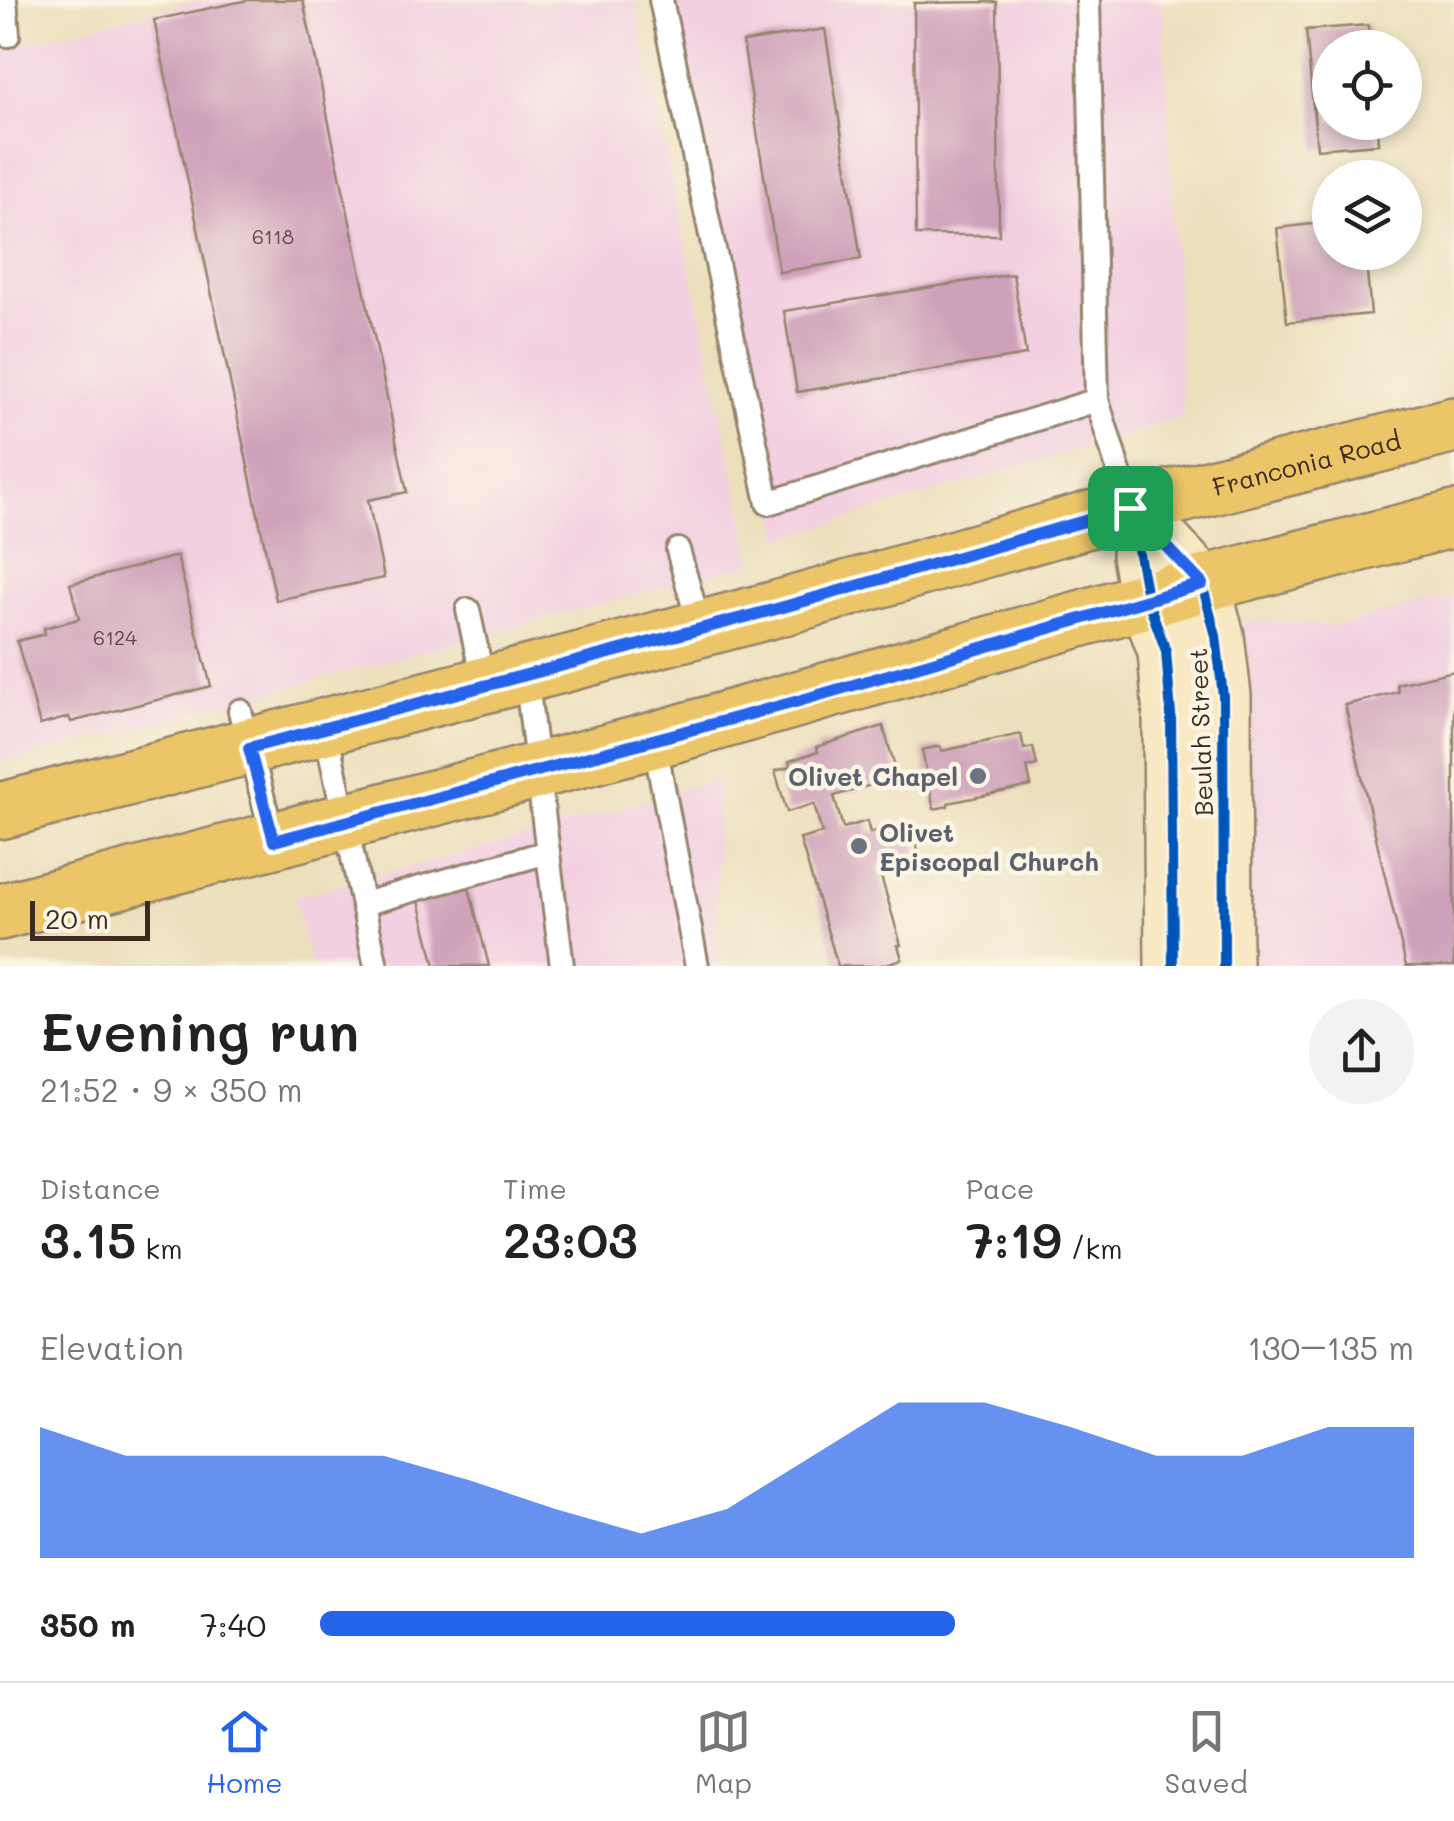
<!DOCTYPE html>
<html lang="en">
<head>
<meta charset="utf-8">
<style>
	body { margin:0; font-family:Mali,sans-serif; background:#f2f2f2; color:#222; height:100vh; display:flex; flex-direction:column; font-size:38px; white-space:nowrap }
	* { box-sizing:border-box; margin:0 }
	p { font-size:32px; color:#767676 }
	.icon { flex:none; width:55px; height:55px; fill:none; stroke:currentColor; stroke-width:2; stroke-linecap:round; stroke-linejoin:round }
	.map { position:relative; height:966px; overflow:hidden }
	.panel { display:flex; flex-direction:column; background:#fff; flex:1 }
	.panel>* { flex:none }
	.controls { position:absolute; left:1312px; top:30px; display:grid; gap:20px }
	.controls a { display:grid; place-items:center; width:110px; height:110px; border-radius:50%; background:#fff; box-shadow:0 5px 15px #0003; font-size:50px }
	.scale { position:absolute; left:30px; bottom:25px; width:120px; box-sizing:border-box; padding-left:10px; border:5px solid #3b2a1e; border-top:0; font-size:28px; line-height:35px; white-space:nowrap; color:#3b2a1e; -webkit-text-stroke:8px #fcf5e5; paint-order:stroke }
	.pin { position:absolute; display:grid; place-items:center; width:85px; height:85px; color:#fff; margin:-42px; border-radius:20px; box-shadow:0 5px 15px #0006 }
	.round { display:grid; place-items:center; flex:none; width:105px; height:105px; border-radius:52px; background:#f2f2f2 }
	.overview { display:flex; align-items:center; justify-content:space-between; height:170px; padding:0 40px }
	h1 { font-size:55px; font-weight:600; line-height:75px }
	.figures { display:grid; grid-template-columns:repeat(3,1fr); gap:15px; height:170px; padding:10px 40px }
	.figures div { display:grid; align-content:center }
	.figures b { font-size:50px; font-weight:600 }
	.figures small { font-size:28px; font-weight:400 }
	.figures p { font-size:28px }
	.chart { height:280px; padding:20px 40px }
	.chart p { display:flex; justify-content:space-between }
	.chart svg { width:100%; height:180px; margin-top:10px; fill:#2563eb; opacity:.7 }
	ul { padding:0 40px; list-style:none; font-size:32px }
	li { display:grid; grid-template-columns:160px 120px 1fr; align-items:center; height:75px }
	li i { height:25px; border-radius:12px; background:#2563eb }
	.dock { display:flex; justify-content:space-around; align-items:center; height:140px; border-top:2px solid #e0e0e0; background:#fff; font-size:28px; color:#767676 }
	.dock a { display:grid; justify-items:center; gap:5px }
	.dock .on { color:#2563eb }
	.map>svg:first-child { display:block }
	.built { fill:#f2cfe1 }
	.building { fill:#cfa0b9 }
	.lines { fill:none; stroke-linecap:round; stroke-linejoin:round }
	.lane-casing { stroke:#94846d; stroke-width:28 }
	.secondary-casing { stroke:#94846d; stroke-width:60 }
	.primary-casing { stroke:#94846d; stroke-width:60 }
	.lane { stroke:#fff; stroke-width:22 }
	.secondary { stroke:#f8e8c3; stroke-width:55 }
	.primary { stroke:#edc569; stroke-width:55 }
	.cycleway-casing { stroke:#fcf5e5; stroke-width:16 }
	.cycleway { stroke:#0057b8; stroke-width:10 }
	.route-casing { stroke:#fff; stroke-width:20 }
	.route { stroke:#2563eb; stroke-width:12 }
	.worship-dot { fill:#6b7280; stroke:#fcf5e5; stroke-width:4 }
	.labels { text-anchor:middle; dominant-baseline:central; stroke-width:9; stroke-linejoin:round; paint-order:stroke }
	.number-label { font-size:20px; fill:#604845 }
	.street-label { font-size:25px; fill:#3b2a1e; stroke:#fcf5e5 }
	.worship-label { font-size:25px; font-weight:bold; fill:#5b616d; stroke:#fcf5e5; text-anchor:end }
</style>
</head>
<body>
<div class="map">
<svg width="1454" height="966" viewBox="0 0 1454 966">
	<rect width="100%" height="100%" fill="#fcf5e5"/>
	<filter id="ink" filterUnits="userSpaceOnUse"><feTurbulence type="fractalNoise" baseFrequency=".01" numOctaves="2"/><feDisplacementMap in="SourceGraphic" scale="20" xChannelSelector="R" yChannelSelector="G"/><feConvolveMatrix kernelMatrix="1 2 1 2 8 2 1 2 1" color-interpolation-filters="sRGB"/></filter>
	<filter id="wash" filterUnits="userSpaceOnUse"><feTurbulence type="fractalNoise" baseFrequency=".0048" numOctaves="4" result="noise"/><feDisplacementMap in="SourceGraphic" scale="40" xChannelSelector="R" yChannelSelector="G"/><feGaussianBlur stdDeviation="2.25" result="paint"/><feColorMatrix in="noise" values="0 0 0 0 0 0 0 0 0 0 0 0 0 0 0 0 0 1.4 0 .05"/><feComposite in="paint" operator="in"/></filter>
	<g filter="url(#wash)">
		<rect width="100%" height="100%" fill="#ecdfbc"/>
		<g class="built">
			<polygon points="197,0 634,0 753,563 0,764 0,50"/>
			<polygon points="667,0 1162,0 1183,417 781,539"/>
			<polygon points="1454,596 1454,966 1214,966 1236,623 1263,619 1333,626"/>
			<polygon points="717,778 717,966 311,966 294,897 530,836"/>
		</g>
		<g id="blocks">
			<g class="building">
				<polygon points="248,0 303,0 407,492 368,500 384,578 276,600 154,20"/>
				<polygon points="997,2 999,235 916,235 914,3"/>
				<polygon points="1368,25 1370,48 1330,48 1330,122 1377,122 1378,144 1317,149 1306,30"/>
				<polygon points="825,29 861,259 779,272 743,42"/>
				<polygon points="1330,222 1330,252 1365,252 1371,314 1287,322 1277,228"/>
				<polygon points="1013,274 1026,355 797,392 784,311"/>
				<polygon points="177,556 211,686 71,722 69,717 40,725 17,641 45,634 44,628 79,619 70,584"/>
				<polygon points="1454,671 1454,966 1406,966 1345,705 1398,692 1397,684"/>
				<polygon points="883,726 898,777 834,796 843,828 867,821 870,833 909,822 919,854 889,867 888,863 878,866 901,945 898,945 902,959 879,966 838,966 800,839 822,833 814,804 787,812 775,771 790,767 789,761 818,752 816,747"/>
				<polygon points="1021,734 1024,749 1033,747 1037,765 1027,767 1031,786 948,803 948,806 934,809 922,750 940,746 942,751"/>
				<polygon points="467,880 489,966 435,966 417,893"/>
			</g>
		</g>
	</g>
	<g filter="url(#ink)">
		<use href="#blocks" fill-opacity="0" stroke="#94846d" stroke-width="2.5"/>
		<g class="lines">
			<g class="lane-casing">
				<g id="lane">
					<polyline points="5,0 8,35"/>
					<polyline points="661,0 768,503 1097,400"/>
					<polyline points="1088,0 1097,400 1130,508"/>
					<polyline points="678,550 700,628"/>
					<polyline points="468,610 484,685"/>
					<polyline points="526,675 562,966"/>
					<polyline points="240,711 274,841"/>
					<polyline points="325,727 376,966"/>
					<polyline points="654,740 697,966"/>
					<polyline points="363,904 548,852"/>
				</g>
			</g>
			<g class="secondary-casing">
				<g id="secondary">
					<polyline points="1130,508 1202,584 1216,636 1223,696 1224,966"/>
					<polyline points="1140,555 1148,601 1166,651 1171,715 1173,966"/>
				</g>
			</g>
			<g class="primary-casing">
				<g id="primary">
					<path id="s1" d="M0,811l780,-203 350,-100 324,-83"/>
					<polyline points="0,912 654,740 1202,584 1454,519"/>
				</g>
			</g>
			<use href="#lane" class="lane"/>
			<use href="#secondary" class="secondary"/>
			<use href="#primary" class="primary"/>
			<g class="cycleway-casing">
				<g id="cycleway">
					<polyline points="1130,508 1202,584 1216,636 1223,696 1224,966"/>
					<polyline points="1130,508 1148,601 1166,651 1171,715 1173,966"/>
				</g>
			</g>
			<use href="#cycleway" class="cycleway"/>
		</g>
	</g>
	<g class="lines" filter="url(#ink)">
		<g class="route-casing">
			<polygon id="route" points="1130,508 1202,584 795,702 274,841 249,748 780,608"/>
		</g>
		<use href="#route" class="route"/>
	</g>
	<g class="worship-dot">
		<circle cx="978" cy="776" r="10"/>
		<circle cx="859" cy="846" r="10"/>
	</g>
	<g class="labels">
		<g class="number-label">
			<text x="273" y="236">6118</text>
			<text x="115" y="637">6124</text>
		</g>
		<g class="street-label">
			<text stroke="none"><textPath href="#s1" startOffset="1352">Franconia Road</textPath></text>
			<text transform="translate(1200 732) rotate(-92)">Beulah Street</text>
		</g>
		<g class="worship-label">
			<text x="958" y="776">Olivet Chapel</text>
			<text x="879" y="832" text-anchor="start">Olivet<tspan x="879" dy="29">Episcopal Church</tspan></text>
		</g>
	</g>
</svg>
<div class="controls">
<a><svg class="icon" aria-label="locate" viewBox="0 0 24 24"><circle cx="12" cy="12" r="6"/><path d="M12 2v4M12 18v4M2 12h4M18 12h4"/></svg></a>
<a><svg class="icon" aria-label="layers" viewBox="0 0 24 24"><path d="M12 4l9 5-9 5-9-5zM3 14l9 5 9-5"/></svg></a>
</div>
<div class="scale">20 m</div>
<div class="pin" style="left:1130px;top:508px;background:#1e9e55"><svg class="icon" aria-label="arrive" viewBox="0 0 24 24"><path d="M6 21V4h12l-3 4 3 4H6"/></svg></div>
</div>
<section class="panel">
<div class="overview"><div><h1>Evening run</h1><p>21:52 · 9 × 350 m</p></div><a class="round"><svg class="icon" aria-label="share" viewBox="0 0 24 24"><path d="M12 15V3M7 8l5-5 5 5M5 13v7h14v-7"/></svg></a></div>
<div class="figures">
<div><p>Distance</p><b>3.15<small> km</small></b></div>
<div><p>Time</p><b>23:03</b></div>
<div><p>Pace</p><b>7:19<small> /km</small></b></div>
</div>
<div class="chart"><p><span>Elevation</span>130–135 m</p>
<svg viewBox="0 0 160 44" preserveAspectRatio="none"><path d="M0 44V12L10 19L20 19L30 19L40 19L50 25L60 32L70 38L80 32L90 19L100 6L110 6L120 12L130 19L140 19L150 12L160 12V44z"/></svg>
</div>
<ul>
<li><b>350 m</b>7:40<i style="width:58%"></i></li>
</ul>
</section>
<nav class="dock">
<a class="on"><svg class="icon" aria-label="home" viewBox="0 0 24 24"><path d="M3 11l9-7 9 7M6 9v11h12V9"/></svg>Home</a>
<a><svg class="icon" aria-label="map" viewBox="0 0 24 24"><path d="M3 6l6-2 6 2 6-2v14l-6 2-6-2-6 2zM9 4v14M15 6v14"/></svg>Map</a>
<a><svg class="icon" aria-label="saved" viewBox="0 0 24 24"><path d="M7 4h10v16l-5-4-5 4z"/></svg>Saved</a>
</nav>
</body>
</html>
